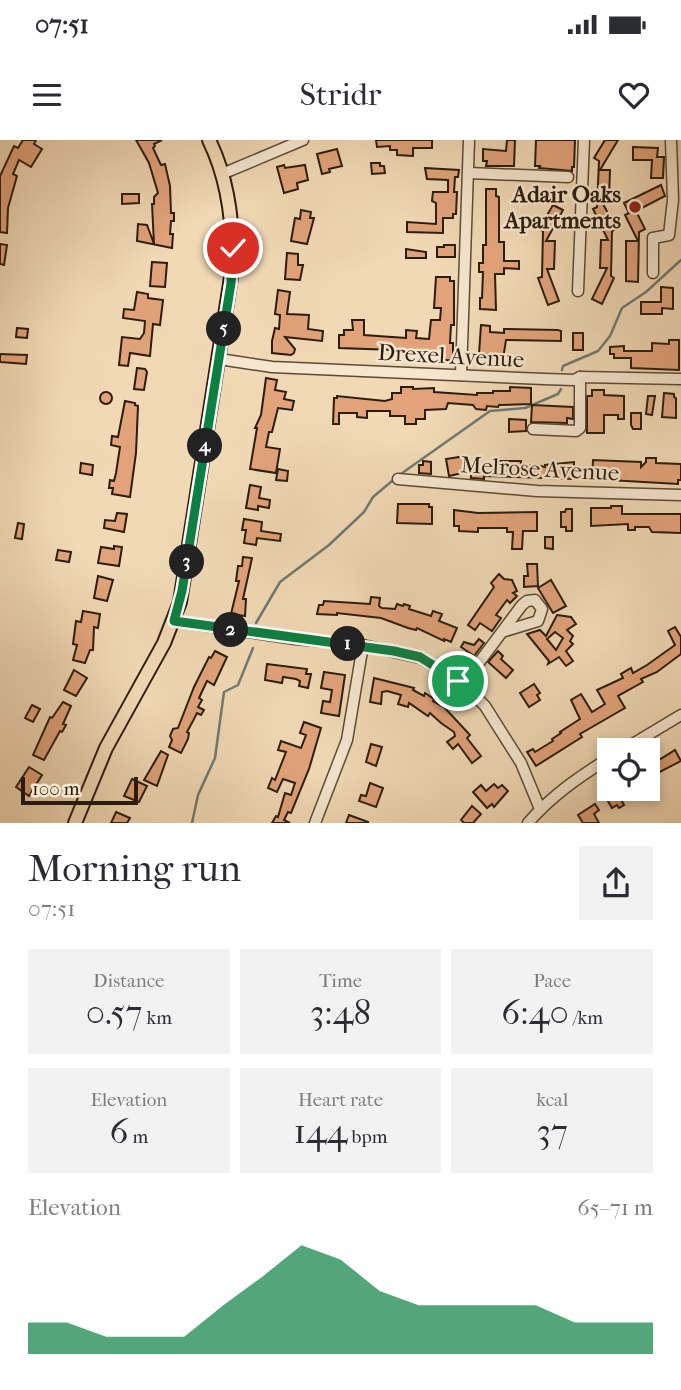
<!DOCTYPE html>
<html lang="en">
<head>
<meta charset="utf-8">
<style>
	body { margin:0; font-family:"IM FELL French Canon",serif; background:#f2f2f3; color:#2b2b33; height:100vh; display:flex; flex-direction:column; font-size:26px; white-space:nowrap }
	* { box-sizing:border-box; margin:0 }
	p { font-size:23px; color:#7c7c81 }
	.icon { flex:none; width:38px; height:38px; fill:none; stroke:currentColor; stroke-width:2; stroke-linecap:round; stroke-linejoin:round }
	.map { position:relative; height:683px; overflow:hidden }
	.drawer { display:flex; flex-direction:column; background:#fff; flex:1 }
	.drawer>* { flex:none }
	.buttons { position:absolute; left:597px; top:598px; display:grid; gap:14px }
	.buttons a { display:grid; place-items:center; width:63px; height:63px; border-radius:0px; background:#fff; box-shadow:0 4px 10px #0003; font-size:35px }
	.scale { position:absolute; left:21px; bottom:18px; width:117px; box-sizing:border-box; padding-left:7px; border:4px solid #2b1c0c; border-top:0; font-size:19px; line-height:24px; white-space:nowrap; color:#2b1c0c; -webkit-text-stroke:5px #f6e6cf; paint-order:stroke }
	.pin { position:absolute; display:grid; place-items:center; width:60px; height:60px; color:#fff; margin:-30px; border:4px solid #fff; border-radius:50%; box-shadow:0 2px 7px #0007 }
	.km { position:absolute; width:35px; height:35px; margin:-18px; border-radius:50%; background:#222; color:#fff; font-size:19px; line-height:35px; text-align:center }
	.round { display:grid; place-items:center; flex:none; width:74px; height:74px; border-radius:0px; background:#f2f2f3 }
	.headline { display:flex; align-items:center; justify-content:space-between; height:119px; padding:0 28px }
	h1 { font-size:38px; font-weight:600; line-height:52px }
	.stats { display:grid; grid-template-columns:repeat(3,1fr); gap:10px; height:119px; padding:7px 28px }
	.stats div { display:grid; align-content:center; border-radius:0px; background:#f2f2f3; text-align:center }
	.stats b { font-size:35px; font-weight:600 }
	.stats small { font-size:19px; font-weight:400 }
	.stats p { font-size:19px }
	.chart { height:196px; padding:14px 28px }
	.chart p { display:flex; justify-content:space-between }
	.chart svg { width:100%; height:126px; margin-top:7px; fill:#0b8043; opacity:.7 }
	.status { display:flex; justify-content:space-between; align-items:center; height:49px; padding:0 35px; background:#fff; direction:ltr }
	.status svg { height:19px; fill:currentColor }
	header { display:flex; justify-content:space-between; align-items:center; height:91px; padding:0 28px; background:#fff; font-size:32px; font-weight:600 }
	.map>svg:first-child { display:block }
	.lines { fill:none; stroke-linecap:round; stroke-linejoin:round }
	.stream { stroke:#707a73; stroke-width:2.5 }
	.building { fill:#e2a37a; stroke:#2b1c0c; stroke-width:2; fill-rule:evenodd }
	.minor-casing { stroke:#5c4b36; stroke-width:13 }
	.major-casing { stroke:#2b1c0c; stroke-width:16 }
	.minor { stroke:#f6e6cf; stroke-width:10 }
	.major { stroke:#f1d9b5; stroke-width:12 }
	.route-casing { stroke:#fff; stroke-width:14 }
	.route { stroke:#0b8043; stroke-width:9 }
	.poi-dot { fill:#8f2418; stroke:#f6e6cf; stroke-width:2.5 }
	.labels { text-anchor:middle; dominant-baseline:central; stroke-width:5; stroke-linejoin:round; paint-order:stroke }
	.poi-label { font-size:23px; font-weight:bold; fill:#2b1c0c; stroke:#f6e6cf; text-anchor:end }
	.street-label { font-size:23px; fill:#2b1c0c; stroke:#f6e6cf }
</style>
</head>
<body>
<div class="status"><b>07:51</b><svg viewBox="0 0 49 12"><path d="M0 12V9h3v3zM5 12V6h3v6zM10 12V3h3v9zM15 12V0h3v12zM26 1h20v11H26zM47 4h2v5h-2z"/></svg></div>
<header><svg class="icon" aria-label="menu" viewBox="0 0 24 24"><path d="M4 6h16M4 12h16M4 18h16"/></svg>Stridr<svg class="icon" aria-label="heart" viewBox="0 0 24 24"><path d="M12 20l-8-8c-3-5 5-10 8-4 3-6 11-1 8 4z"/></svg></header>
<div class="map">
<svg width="681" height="683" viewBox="0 0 681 683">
	<rect width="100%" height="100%" fill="#f1d9b5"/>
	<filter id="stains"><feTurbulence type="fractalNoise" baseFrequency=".00286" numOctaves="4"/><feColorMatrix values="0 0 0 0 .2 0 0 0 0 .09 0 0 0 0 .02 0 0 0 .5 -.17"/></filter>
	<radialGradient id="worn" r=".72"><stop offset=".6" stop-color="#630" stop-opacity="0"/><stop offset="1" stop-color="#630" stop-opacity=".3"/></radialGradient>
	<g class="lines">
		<g class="stream">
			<polyline points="562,230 563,226 598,211 610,196 622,168 646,152 681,120"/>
			<polyline points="256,483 280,442 329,405 364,372 373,357 398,336 490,271 525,268 558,254 561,249"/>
			<polyline points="192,683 198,655 215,618 224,552 238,545 253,508"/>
		</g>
	</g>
	<g class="building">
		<polygon points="23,0 36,0 34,4 42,9 31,27 19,20 13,34 17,36 8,68 7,93 0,92 0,36 14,6 18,8"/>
		<polygon points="136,0 162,0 154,4 155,6 153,8 161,25 165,24 170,46 171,73 174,73 174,81 171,81 170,94 173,94 172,108 137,101 138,84 147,85 154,104 152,64 154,64 154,57 158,53 149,23"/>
		<polygon points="376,0 432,0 432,8 413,8 413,16 397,15 397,10 390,10 390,6 377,7"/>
		<polygon points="507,0 515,0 514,26 486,26 487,21 483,21 483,9 506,11"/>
		<polygon points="536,0 575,0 574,27 572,27 572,31 539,28 540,26 535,26"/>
		<polygon points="605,0 618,0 600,30 610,30 609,58 600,58 616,89 612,91 611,136 614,138 602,164 592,159 607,128 600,128 601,100 608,100 593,69 597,67 599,21 594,18"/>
		<polygon points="633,7 658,8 657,17 664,17 663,38 651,38 652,20 633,20"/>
		<polygon points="337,9 342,26 329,29 330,32 322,34 317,14"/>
		<polygon points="371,23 380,23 380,26 384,26 385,33 372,34"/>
		<polygon points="284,25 285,28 305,25 308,40 297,43 298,49 284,53 277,27"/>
		<polygon points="425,28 459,30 458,37 455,37 454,52 457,52 456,74 453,74 453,78 443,78 443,93 407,92 407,82 436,84 436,63 432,61 433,52 448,52 448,40 427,39"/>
		<polygon points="661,45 665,56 636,71 645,89 639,92 638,142 626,141 626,101 638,101 625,75 629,73 624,63"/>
		<polygon points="486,49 496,49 496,56 499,57 499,102 504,102 504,121 519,121 519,129 504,128 504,134 495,134 496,170 480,169 480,158 482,158 483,132 479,132 479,123 483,123 483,105 486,105"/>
		<polygon points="122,54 139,54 139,63 122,64"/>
		<polygon points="553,65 563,70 546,101 555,101 554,129 547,129 559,161 548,165 538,138 542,137 543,91 539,89"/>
		<polygon points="301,70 311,72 310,78 314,78 307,104 291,101 295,78 300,79"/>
		<polygon points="0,104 7,105 4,125 0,124"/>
		<polygon points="444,105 455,105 455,117 437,117 437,107 444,107"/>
		<polygon points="406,109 426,112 426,118 406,118"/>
		<polygon points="287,113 298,114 298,125 303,125 300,140 285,139"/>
		<polygon points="152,122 167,123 165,147 150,146"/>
		<polygon points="436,137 450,137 450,141 454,141 454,185 451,185 450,203 453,203 453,221 439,219 438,214 422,214 422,211 339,208 339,195 344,195 344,190 353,190 352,180 364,180 364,195 406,198 406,190 417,191 416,198 429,199 431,180 440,180 441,168 434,168"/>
		<polygon points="661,147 673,148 673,169 662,168 662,174 641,174 641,162 661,162"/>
		<polygon points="278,150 290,152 287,174 309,175 308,189 323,191 322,201 285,197 295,209 294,213 291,215 272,213 272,201 275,188 279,189 280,175 275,174"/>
		<polygon points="137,152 148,154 148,158 163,160 160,185 153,184 150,216 130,213 128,226 119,225 122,197 140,199 144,193 145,181 123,178 124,169 134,170"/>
		<polygon points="481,185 490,186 490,192 504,193 504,189 558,190 561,191 561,201 506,200 503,219 495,219 493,214 479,214"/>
		<polygon points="17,188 28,189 27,198 16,197"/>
		<rect x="573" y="193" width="10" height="17"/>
		<polygon points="669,200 679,200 679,230 631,228 631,218 614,218 614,214 610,214 610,207 624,206 624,211 652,211 652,203 669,204"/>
		<polygon points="0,214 27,215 26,224 0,222"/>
		<polygon points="137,228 145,229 147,232 144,250 134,249"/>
		<polygon points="266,238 277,240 275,250 286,252 284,259 294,261 292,270 278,268 272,292 269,292 266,307 280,309 276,333 250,329 257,288 255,288 261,275"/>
		<polygon points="401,247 413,247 413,249 434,248 434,252 477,255 477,253 493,253 493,251 510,251 510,247 531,248 531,264 499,265 498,267 487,266 486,270 476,269 473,265 448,263 446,269 425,270 425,279 416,279 416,284 405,284 405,276 390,276 390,271 367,271 367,278 357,277 357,273 339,273 339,284 333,284 334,258 337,258 337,256 385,261 392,259 392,253 401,253"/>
		<polygon points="592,250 604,250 604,255 624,256 624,279 618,279 618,275 604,275 604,293 587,293 587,256 592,256"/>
		<circle cx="106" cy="258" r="6"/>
		<polygon points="664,253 674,254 674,257 676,258 676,278 662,277"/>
		<polygon points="648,256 655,256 652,275 646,274"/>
		<polygon points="125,261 135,263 135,265 138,266 136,313 130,357 112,354 113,348 109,348 110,340 114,341 116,333 120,307 111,305 112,296 118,297"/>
		<polygon points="532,265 573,267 573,279 567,278 567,283 531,282"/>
		<polygon points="631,273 641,273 641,289 633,289 631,285"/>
		<polygon points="509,279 526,280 526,291 509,292"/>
		<polygon points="466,316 468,326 491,326 497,324 497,321 521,321 521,325 536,325 545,327 545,325 574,322 574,339 484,336 484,339 471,338 471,331 449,336 446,319"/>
		<polygon points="646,318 656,318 656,323 681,324 681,340 678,340 678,344 592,339 593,320 641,322 641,327 646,322"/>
		<polygon points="423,321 431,322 431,334 419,333 419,325 423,325"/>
		<polygon points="81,323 93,325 92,335 80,333"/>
		<polygon points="278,329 288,331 287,341 276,340"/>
		<polygon points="250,345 261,347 259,358 270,360 269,368 258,366 258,370 246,368"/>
		<polygon points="398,364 429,364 429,367 432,367 432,384 397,383"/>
		<polygon points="611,366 622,366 622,374 681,374 681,393 652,392 649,387 635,387 635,390 628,390 628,384 591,386 591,368 611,368"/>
		<polygon points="566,369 572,369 572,391 566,391 566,387 561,387 561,372 565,372"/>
		<polygon points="454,370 478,373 537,372 537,391 523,391 522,409 512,409 513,392 507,392 507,388 478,388 478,392 459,391 459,386 454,386"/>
		<polygon points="117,373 127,374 124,392 104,388 105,380 115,381"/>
		<polygon points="244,379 262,382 261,391 281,394 280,401 257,398 256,405 244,403 246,390 242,390"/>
		<polygon points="18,383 24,384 22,399 15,398"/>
		<polygon points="545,397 553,397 553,409 545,408"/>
		<polygon points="114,406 122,407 119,426 98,423 101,407 114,409"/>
		<polygon points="58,410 71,412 69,422 56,420"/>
		<polygon points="243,417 252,418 243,459 246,459 245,476 231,474 239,441 236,441 238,426 242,426"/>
		<polygon points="527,424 537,424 538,446 524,447 524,436 528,436"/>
		<polygon points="499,434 504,439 512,440 517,451 513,453 517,456 510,463 507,460 496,475 501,478 492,491 480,483 475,490 468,485 494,447 491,443"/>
		<polygon points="98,436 113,440 107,461 94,458"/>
		<polygon points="551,440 566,466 553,473 538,448"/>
		<polygon points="371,457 380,458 379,466 382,468 395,469 397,464 403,466 404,464 410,466 409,469 431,476 433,471 442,474 439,481 457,488 451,502 444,499 444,501 417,488 416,490 408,488 381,478 337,473 337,475 317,474 319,465 323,465 324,461 370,464"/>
		<polygon points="83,471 100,474 98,488 94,487 93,510 90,510 85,523 73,520 77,505 73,504 76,481 81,482"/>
		<path d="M557,475l14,2 5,7 -9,6 6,6 -3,5 3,3 -7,7 7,10 -7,5 -7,-9 -11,7 1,-3 -22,-27 13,-4 6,6zM555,492l8,6 -7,12 -9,-11z"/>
		<polygon points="675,487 681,497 681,514 657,532 641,539 643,542 618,556 625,568 580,594 582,597 536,626 527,612 533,609 535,612 553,601 552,599 561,593 560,592 580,579 571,560 581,554 592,572 605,564 597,550 623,538 621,534 631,528 633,533 647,525 675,505 668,491"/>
		<polygon points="479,499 484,503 474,516 461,507 464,502 474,505"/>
		<polygon points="215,511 227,517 214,545 207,541 199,558 202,560 198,567 204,570 201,575 197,573 194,579 187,592 189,593 188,599 181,613 169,607 172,600 170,596 173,589 178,588 194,547 209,517 211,518"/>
		<polygon points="498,511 503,516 501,519 513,530 506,538 488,522"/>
		<polygon points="267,524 307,529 306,534 311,534 308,548 299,546 300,541 296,539 283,537 282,543 265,540"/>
		<polygon points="74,530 87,538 76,556 64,550"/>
		<polygon points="324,532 345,535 339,576 321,573 323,561 330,562 332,550 321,548"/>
		<polygon points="374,538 414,548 413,550 424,556 425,553 434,559 433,561 444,567 470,595 467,598 481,616 472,623 458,604 453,609 447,602 455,596 454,592 441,583 430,573 428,576 409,563 408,567 398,564 401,555 387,551 382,552 381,564 370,562"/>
		<polygon points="534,544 540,553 537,555 540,560 529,567 520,553"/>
		<polygon points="63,562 71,566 63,584 66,585 62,592 60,591 44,620 33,615 50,577 52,578"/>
		<polygon points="32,565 40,569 33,582 25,578"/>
		<polygon points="304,582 321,588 309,629 291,673 288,672 284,680 290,683 272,683 276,676 278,677 285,653 291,655 295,643 283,639 277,652 268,648 272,638 275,640 286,612 278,610 281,601 301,608 306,595 300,593"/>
		<polygon points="371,604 382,607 376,626 366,622"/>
		<polygon points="675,610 681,621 648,638 648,627"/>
		<polygon points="161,611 168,615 157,646 144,640"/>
		<polygon points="29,627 42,635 29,656 16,647"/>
		<polygon points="132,639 147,646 139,662 124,656"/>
		<polygon points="370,643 383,648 376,667 359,661 361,655 366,656"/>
		<polygon points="494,644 498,648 502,645 508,651 494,667 492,664 487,668 473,652 481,645 486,651"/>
		<polygon points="615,649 627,649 630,654 621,660 624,665 619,668 617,665 612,668 605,656"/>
		<polygon points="595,664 599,670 594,674 599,683 583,683 578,675"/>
		<polygon points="472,666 481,674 473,683 464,683 461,680"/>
		<polygon points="116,672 130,678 127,683 111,683"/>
		<polygon points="349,675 368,682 368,683 346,683"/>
	</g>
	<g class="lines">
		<g class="minor-casing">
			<g id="minor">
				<polyline points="469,33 568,37"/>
				<polyline points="222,34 303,0"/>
				<polyline points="653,133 653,98 669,95 673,60 671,0"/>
				<polyline points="578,151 584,0"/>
				<polyline points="219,219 272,227 544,239 574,240 580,237 681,239"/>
				<polyline points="461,235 469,0"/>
				<polyline points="533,289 576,291 580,288 580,237"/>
				<polyline points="398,339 537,351 681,355"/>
				<polyline points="174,481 295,499 363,505 420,518 463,544 485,566 521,623 540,669"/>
				<polyline points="463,544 522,465 527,461 535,460 542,469 538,481 505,491"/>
				<polyline points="621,611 681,575"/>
				<polyline points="315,683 347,600 363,505"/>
				<path d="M528,683c23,-27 51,-46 81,-65"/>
			</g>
		</g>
		<g class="major-casing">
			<path id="major" d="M75,683l31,-75 58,-105 16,-41 52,-331c2,-45 -3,-90 -23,-131"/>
		</g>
		<use href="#minor" class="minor"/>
		<use href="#major" class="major"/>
	</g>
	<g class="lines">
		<g class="route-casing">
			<polyline id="route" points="233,108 231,143 182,451 174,481 394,511 420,517 458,541"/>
		</g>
		<use href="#route" class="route"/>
	</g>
	<circle class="poi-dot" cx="635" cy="67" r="7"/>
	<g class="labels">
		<g class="poi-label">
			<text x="621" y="54">Adair Oaks<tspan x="621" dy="26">Apartments</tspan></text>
		</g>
		<g class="street-label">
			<text transform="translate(451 216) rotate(3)">Drexel Avenue</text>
			<text transform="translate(540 329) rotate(3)">Melrose Avenue</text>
		</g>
	</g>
	<rect width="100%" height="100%" filter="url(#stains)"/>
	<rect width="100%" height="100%" fill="url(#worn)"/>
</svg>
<div class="buttons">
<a><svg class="icon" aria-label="locate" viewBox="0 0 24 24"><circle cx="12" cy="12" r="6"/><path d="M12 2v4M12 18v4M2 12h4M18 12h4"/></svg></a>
</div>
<div class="scale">100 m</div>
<div class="pin" style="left:458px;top:541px;background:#1e9e55"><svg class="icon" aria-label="arrive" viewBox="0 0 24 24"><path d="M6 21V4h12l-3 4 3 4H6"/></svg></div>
<div class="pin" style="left:233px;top:108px;background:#d93025"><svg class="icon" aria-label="check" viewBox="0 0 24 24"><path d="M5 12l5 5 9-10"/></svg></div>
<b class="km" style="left:348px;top:504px">1</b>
<b class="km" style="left:231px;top:490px">2</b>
<b class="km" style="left:187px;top:422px">3</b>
<b class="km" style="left:205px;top:306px">4</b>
<b class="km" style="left:224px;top:189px">5</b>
</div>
<section class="drawer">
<div class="headline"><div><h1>Morning run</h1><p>07:51</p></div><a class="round"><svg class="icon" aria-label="share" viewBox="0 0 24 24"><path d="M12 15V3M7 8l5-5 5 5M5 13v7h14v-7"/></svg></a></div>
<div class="stats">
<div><p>Distance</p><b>0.57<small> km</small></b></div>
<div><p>Time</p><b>3:48</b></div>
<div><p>Pace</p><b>6:40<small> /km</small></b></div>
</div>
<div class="stats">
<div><p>Elevation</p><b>6<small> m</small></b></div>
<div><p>Heart rate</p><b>144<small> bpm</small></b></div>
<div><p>kcal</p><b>37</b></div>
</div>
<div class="chart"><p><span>Elevation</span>65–71 m</p>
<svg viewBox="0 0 160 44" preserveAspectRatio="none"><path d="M0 44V33L10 33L20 38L30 38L40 38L50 27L60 17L70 6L80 11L90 22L100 27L110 27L120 27L130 27L140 33L150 33L160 33V44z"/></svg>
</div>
</section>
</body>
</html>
